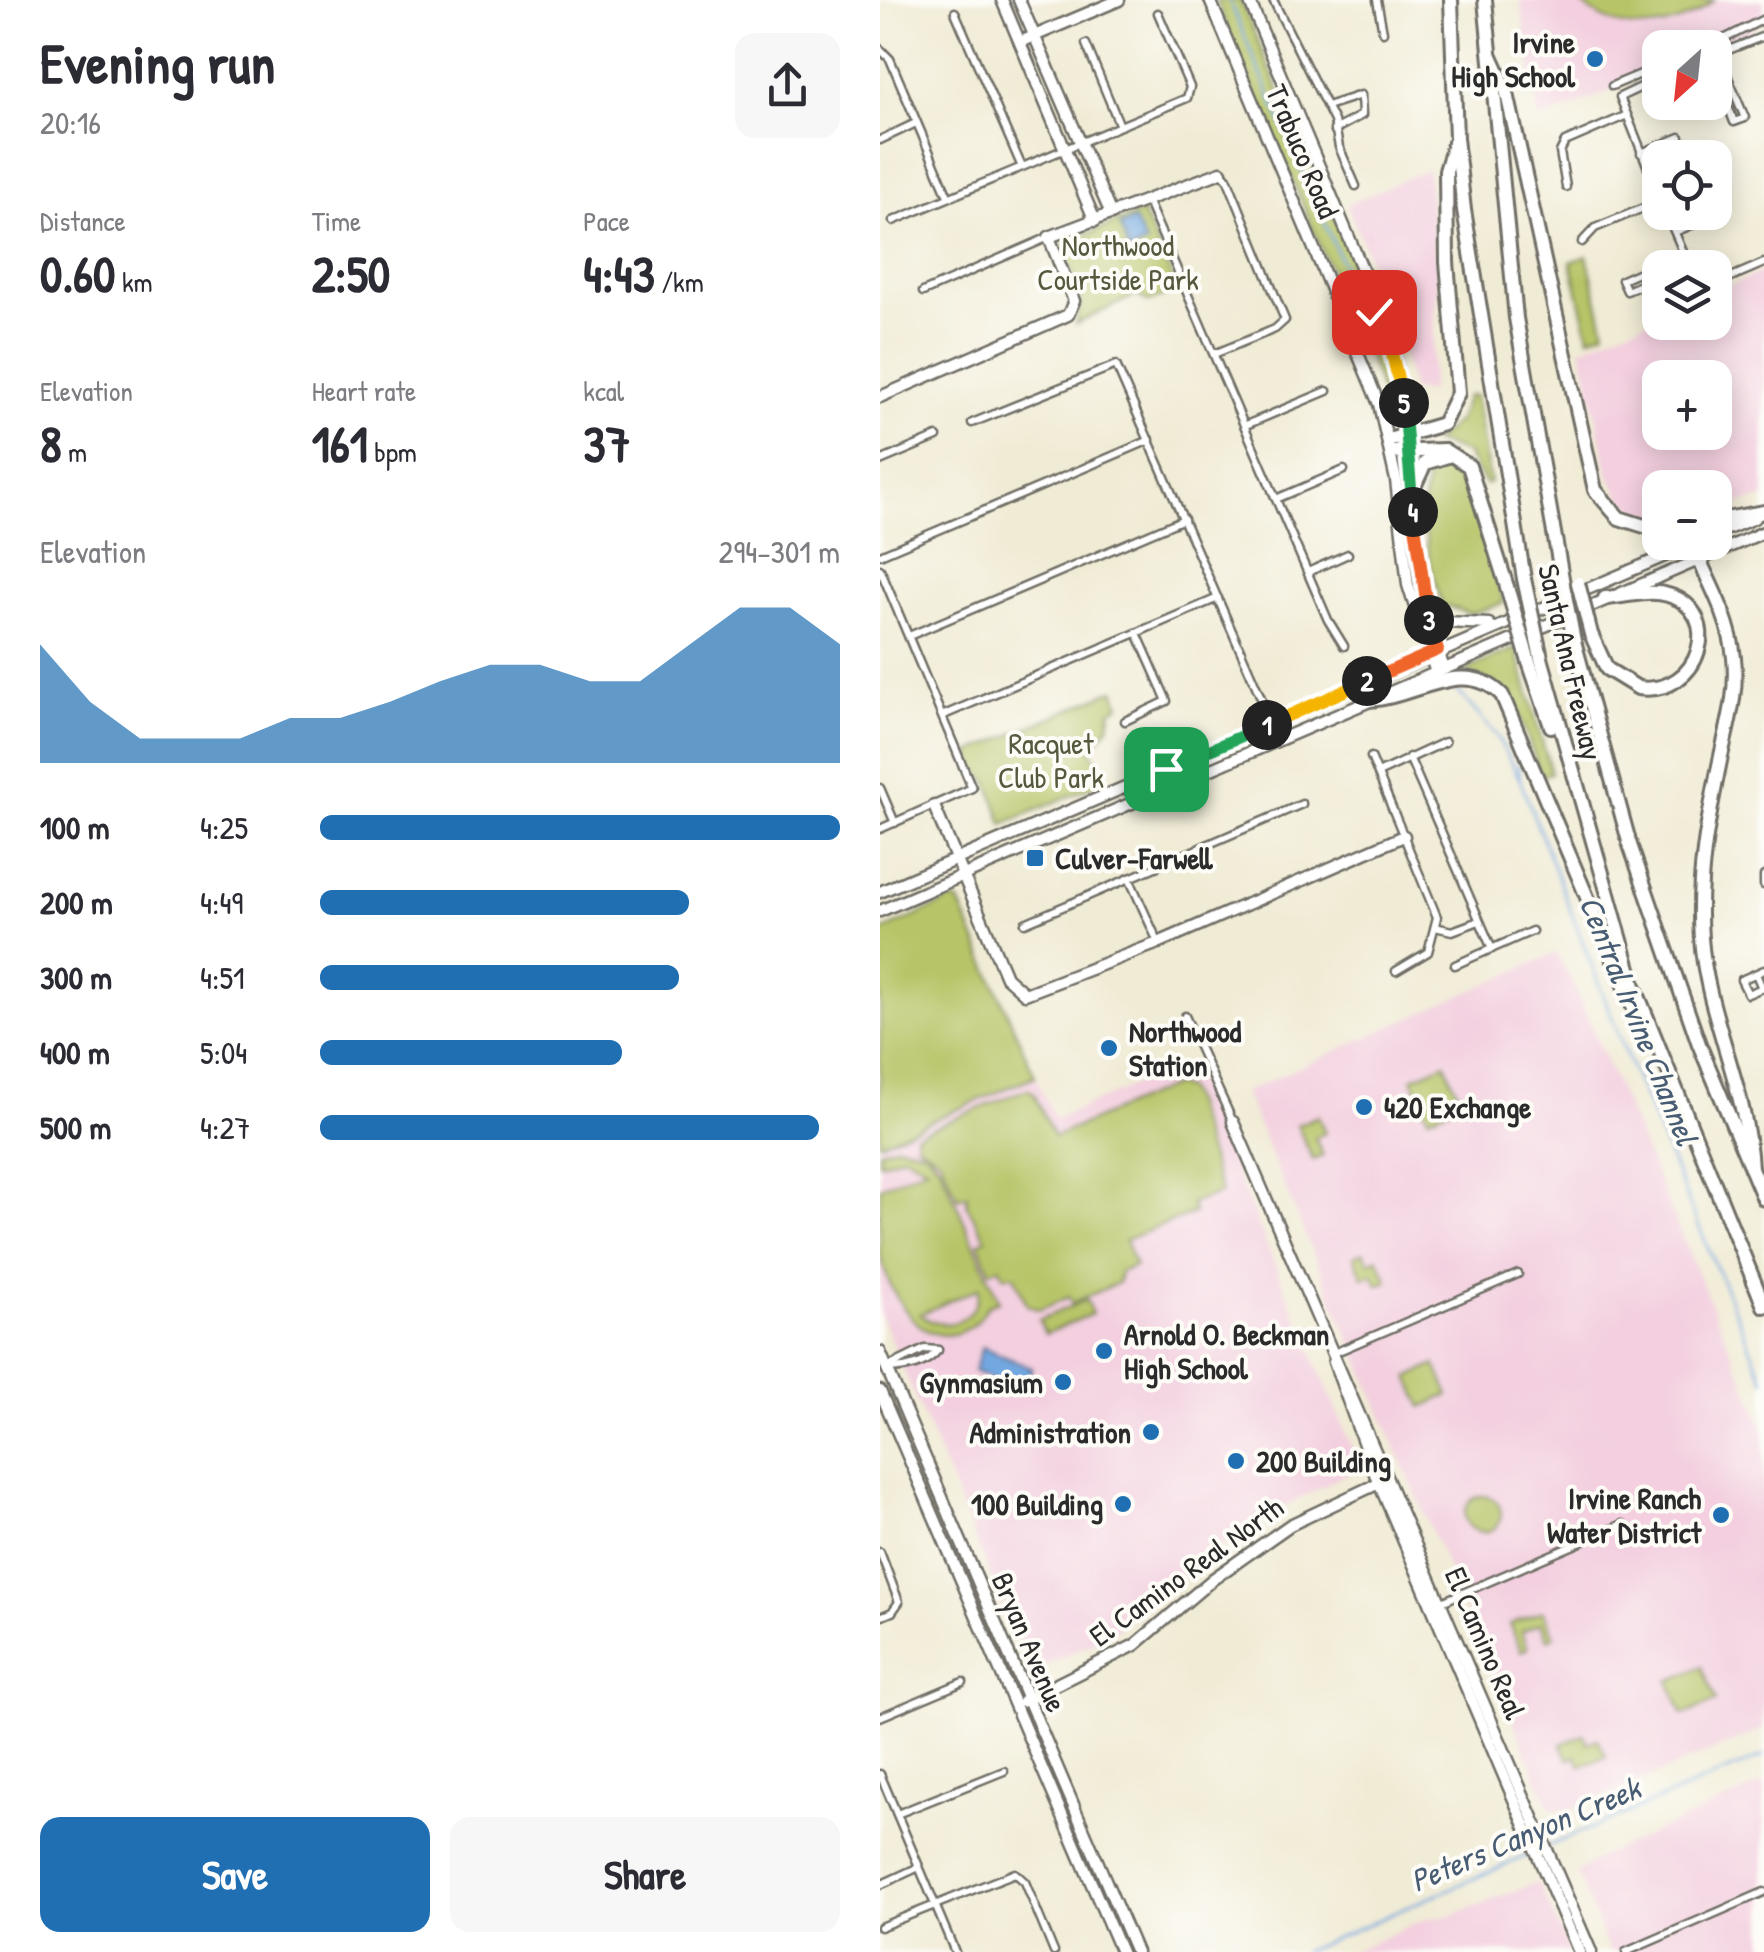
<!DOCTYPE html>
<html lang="en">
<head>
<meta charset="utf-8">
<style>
	body { margin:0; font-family:"Patrick Hand",sans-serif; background:#f7f7f7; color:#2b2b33; height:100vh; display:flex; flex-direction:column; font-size:38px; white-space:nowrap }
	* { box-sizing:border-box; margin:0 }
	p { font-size:32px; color:#7c7c81 }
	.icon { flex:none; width:55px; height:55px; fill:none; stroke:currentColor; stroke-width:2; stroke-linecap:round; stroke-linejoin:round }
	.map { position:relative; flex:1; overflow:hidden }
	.drawer { display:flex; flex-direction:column; background:#fff; width:880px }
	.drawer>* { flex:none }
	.needle { width:65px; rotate:207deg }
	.buttons { position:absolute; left:762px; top:30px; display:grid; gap:20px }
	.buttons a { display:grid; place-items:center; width:90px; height:90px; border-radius:20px; background:#fff; box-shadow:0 5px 25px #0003; font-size:50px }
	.pin { position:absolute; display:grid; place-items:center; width:85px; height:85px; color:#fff; margin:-42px; border-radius:20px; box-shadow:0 5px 15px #0006 }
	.km { position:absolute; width:50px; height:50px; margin:-25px; border-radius:50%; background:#222; color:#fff; font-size:28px; line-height:50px; text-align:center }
	.round { display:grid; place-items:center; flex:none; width:105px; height:105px; border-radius:20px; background:#f7f7f7 }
	.head { display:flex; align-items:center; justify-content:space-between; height:170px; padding:0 40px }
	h1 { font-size:55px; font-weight:800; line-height:75px }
	.figures { display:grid; grid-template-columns:repeat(3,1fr); gap:15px; height:170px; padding:10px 40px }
	.figures div { display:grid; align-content:center }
	.figures b { font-size:50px; font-weight:800 }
	.figures small { font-size:28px; font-weight:400 }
	.figures p { font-size:28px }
	.chart { height:280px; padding:20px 40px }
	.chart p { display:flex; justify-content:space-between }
	.chart svg { width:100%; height:180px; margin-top:10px; fill:#1f6fb2; opacity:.7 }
	.cta { display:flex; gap:20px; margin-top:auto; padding:20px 40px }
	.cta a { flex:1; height:115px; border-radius:20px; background:#1f6fb2; color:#fff; font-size:40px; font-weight:800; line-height:115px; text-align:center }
	.cta a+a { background:#f7f7f7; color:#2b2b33 }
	ul { padding:0 40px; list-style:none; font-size:32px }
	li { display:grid; grid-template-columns:160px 120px 1fr; align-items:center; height:75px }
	li i { height:25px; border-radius:12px; background:#1f6fb2 }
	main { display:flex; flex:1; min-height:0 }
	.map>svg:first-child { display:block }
	.built { fill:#f3cfdf; fill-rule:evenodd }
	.green { fill:#b7c567; stroke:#717849; stroke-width:2.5; fill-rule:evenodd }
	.water { fill:#73a7e0; stroke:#4f6986; stroke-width:2.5 }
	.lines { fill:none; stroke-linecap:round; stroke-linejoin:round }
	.stream { stroke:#73a7e0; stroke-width:2.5 }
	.street-casing { stroke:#706e66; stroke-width:11 }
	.secondary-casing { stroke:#706e66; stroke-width:15 }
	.primary-casing { stroke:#706e66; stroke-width:15 }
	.highway-casing { stroke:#706e66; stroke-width:18 }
	.street { stroke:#fff; stroke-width:6 }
	.secondary { stroke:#fff; stroke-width:10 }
	.primary { stroke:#fff; stroke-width:10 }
	.highway { stroke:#fff; stroke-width:12 }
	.highway-bridge-casing { stroke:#706e66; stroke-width:18; stroke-linecap:butt }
	.highway-bridge { stroke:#fff; stroke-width:12 }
	.split-1-casing { stroke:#fff; stroke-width:20 }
	.split-2-casing { stroke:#fff; stroke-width:20 }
	.split-3-casing { stroke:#fff; stroke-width:20 }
	.split-4-casing { stroke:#fff; stroke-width:20 }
	.split-5-casing { stroke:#fff; stroke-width:20 }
	.split-6-casing { stroke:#fff; stroke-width:20 }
	.split-1 { stroke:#22a559; stroke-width:12 }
	.split-2 { stroke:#f5b400; stroke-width:12 }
	.split-3 { stroke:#f0652b; stroke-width:12 }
	.split-4 { stroke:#f0652b; stroke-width:12 }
	.split-5 { stroke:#22a559; stroke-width:12 }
	.split-6 { stroke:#f5b400; stroke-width:12 }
	.poi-dot { fill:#1f6fb2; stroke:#fdfcf7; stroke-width:4 }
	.labels { text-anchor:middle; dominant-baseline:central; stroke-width:8; stroke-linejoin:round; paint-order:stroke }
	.poi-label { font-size:30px; font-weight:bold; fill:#2b2b2b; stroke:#fdfcf7; text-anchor:end }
	.street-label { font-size:30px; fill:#2b2b2b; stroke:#fdfcf7 }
	.park-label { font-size:30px; fill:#55593d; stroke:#fdfcf7 }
	.water-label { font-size:32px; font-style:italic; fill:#485d73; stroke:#fdfcf7 }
</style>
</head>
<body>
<main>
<section class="drawer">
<div class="head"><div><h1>Evening run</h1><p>20:16</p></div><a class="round"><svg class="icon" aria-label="share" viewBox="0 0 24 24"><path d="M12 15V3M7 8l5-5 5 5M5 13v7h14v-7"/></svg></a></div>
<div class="figures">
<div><p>Distance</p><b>0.60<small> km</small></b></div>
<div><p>Time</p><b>2:50</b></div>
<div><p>Pace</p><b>4:43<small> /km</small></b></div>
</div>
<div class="figures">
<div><p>Elevation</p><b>8<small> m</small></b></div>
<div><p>Heart rate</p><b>161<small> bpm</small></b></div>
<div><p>kcal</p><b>37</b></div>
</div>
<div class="chart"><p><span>Elevation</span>294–301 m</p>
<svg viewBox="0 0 160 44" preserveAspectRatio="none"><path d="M0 44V15L10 29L20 38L30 38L40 38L50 33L60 33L70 29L80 24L90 20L100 20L110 24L120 24L130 15L140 6L150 6L160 15V44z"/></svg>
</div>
<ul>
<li><b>100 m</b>4:25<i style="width:100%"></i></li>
<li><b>200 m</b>4:49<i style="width:71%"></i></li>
<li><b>300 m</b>4:51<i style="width:69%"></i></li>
<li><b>400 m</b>5:04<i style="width:58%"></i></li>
<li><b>500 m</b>4:27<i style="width:96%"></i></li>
</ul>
<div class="cta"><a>Save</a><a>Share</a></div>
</section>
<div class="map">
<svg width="884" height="1952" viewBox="0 0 884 1952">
	<rect width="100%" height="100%" fill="#fdfcf7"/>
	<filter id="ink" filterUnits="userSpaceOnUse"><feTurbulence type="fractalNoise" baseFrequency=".01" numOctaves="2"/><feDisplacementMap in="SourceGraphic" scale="20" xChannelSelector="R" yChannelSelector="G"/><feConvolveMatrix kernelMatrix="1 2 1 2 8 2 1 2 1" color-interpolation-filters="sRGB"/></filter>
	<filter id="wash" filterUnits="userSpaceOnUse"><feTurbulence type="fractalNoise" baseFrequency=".0048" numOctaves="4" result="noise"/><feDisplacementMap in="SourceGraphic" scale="40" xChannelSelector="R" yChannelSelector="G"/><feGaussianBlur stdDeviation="2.25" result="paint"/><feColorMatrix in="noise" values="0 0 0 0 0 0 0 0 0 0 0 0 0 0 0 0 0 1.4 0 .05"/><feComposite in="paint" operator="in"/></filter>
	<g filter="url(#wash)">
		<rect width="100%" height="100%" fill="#f0ebd4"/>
		<g class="built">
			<polygon points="640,0 884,0 884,19 868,33 834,47 780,48 780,70 659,121"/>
			<polygon points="547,169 558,277 550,392 532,390 513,315 467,205"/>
			<path d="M884,271v227l-49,10v-20h-55v30l-21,-6 -18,-15 -12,-21 -28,-128 79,-33v7h55v-30zM780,378h55v54h-55z"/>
			<polygon points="676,953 691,979 884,1427 884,1729 692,1810 671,1810 364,1092"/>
			<polygon points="309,1062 478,1461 474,1470 362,1529 232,1633 158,1669 148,1665 0,1314 0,1143 155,1076 175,1119"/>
			<polygon points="884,1783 884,1952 729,1952 697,1873 720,1857"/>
			<polygon points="659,1882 689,1952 470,1952 548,1918 569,1916"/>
		</g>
		<g class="green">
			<polygon points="336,0 360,0 493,307 473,314 456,283"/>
			<path d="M698,0h136c-39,35 -99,38 -136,0z"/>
			<polygon points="262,212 298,290 269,302 256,295 196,324 201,297 182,244"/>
			<polygon points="707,256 725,331 709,337 691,262"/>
			<polygon points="498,317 523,428 515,430 477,325"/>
			<polygon points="587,396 595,396 610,483 605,484 586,453 554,442 578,420"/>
			<path d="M560,460l20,6 12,19 32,118 -33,11 -28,-9c-14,-32 -34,-128 -3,-145z"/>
			<path d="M636,648l35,125 -10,3c-20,-53 -20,-87 -78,-105z"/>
			<polygon points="234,690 240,705 231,711 229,727 211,749 225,781 123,824 108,781 98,772 90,753"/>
			<polygon points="71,900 79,902 155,1076 0,1143 0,932"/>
			<polygon points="565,1063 582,1103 548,1117 532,1078"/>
			<polygon points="294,1085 306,1089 312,1102 341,1193 311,1204 314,1213 245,1240 255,1266 240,1272 238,1283 192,1303 189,1297 159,1310 147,1305 134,1275 124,1276 119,1267 110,1271 98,1243 106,1239 87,1205 87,1195 78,1198 60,1159 37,1144 36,1134 147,1089 153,1092 174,1137"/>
			<polygon points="438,1116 445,1133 435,1138 443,1156 433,1160 417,1125"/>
			<path d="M18,1145l27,6 15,15 59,135 -11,4c-9,17 -22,29 -42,30 -35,1 -63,-55 -66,-85 0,-21 0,-42 0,-63l47,-20 -23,-12 -24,8v-13zM99,1288c-1,33 -34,47 -59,26z"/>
			<polygon points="484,1252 489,1262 498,1258 508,1281 498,1285 493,1274 483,1278 474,1256"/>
			<polygon points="206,1300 212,1314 165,1334 159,1320"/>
			<polygon points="556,1365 569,1395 542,1407 529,1377"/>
			<circle cx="603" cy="1514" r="18"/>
			<polygon points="663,1611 674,1636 668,1639 661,1623 642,1631 648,1648 641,1651 630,1624"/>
			<polygon points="822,1667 836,1701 803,1715 789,1681"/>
			<polygon points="704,1735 708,1743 718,1739 726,1756 701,1766 696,1756 688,1759 681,1744"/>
		</g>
		<g class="water">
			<polygon points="254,220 266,244 249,252 240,226"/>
			<polygon points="102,1347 152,1368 141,1392 94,1371"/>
		</g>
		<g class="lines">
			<g class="stream">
				<polyline points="349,0 482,310"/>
				<polyline points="575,688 617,736 640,780 748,1059 884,1380"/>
				<polyline points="638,765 640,778"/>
				<polyline points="668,1846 884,1756"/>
				<polyline points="423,1952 651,1854"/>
			</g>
		</g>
	</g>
	<g filter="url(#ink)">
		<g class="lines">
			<g class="street-casing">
				<g id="street">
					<polyline points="393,0 454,121 459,147 476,186"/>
					<polyline points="497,0 503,32"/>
					<polyline points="75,12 141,165"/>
					<polyline points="206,44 240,126"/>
					<polyline points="826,48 884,19"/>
					<polyline points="0,49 10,59 68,196"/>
					<polyline points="838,54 865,118 854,122 844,96 850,85"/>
					<polyline points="836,55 884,36"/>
					<polyline points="780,78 740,97 780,198"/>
					<polyline points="732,86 780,66"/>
					<polyline points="447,106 481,95 482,115 454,130"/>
					<polyline points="0,140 36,123"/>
					<polyline points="761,153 800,137"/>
					<polyline points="686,187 680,152 685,142 745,116"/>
					<polyline points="267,200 448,620 464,646"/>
					<polyline points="786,212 810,268"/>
					<polyline points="13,221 307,98 310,87 278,13"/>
					<polyline points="795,232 833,216 831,212"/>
					<polyline points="702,242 715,228 780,201"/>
					<polyline points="787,268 806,259"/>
					<polyline points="779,271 769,268 742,280 747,291 774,279 780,271"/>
					<polyline points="835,284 884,263"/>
					<polyline points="43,292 169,237"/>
					<polyline points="334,354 395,329 405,320 347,178 341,172"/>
					<polyline points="92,423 236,365 392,723"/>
					<polyline points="366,425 447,391"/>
					<polyline points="0,461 57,437"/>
					<polyline points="396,499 464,470"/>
					<polyline points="0,555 270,440"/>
					<polyline points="0,569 92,788 0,829"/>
					<polyline points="428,572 468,554"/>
					<polyline points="29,636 304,519"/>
					<polyline points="64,715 338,598"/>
					<polyline points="245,721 287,701 257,633"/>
					<polyline points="491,757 557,917 548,952 516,971"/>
					<polyline points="529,757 612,949"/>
					<polyline points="498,773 565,742"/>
					<polyline points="0,788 15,823"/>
					<polyline points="884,876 884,885"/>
					<polyline points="249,878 278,942"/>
					<polyline points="145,923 422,804"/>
					<polyline points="555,927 572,931 599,921"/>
					<polyline points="575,965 652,931"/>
					<polyline points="876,974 882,988 868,994 861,980 884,970"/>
					<polyline points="305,1016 353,1122"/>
					<polyline points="454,1353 638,1274"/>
					<polyline points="8,1367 45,1349 58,1350"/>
					<path d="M8,1368c18,2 39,-4 50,-18"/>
					<polyline points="0,1552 19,1602 12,1612 0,1617"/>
					<polyline points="557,1604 743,1524"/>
					<polyline points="0,1717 83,1682"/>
					<polyline points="0,1774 75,1952"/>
					<polyline points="17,1814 124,1771"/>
					<polyline points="0,1885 39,1867"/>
					<polyline points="0,1927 135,1873 145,1882 174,1952"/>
					<polyline points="746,1952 884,1892"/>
				</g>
			</g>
			<g class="secondary-casing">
				<g id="secondary">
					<polyline points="122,0 215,221"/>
					<polyline points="139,0 231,214"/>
					<polyline points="330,0 499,404 516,480 528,585 555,670"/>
					<path d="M369,0l141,335c27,109 16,224 53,331"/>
					<polyline points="140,42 239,0"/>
					<polyline points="468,323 501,309"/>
					<polyline points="0,397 188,315 194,301 169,237 341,172"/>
					<polyline points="54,806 126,977 145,994 278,943 524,836"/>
					<polyline points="353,1122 711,1952"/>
					<polyline points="0,1352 256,1952"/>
					<polyline points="454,1362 493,1469 699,1952"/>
					<polyline points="0,1391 241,1952"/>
					<polyline points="143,1701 255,1645 333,1579 410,1525 501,1482"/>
				</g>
			</g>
			<g class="primary-casing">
				<g id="primary">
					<polyline points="835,534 874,518"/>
					<polyline points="545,594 566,622 609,624"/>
					<polyline points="0,892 815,543"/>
					<polyline points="0,911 884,532"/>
				</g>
			</g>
			<g class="highway-casing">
				<g id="highway">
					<polyline points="571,0 576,138 584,210 644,579"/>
					<polyline points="605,0 636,318 685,595"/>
					<polyline points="611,56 626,89 715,490 739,518 780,531"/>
					<polyline points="509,440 563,424 578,393 567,262 566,171 574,144"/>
					<polyline points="512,452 564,450 589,466 627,587"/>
					<polyline points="531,493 545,463 568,456"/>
					<polyline points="835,521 884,512"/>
					<path d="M812,544c16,37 38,73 42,114 4,33 -6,66 -13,98 -12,59 -25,121 -20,182 6,79 46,150 50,230"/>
					<path d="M711,634l16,35 31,19c63,9 87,-77 30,-93 -19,-6 -44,2 -63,3"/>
					<polyline points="694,641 750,845 819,1044 884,1199"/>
					<polyline points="661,658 754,986 884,1306"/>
					<polyline points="649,662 671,726"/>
					<path d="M488,700c46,-2 96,-44 134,-5l143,340"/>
				</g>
			</g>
			<use href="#street" class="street"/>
			<use href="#secondary" class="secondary"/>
			<use href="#primary" class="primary"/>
			<use href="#highway" class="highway"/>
			<g class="highway-bridge-casing">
				<g id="highway-bridge">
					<polyline points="644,579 661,658"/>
					<polyline points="698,583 711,634"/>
					<polyline points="627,587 649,662"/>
					<polyline points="685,595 694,641"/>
				</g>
			</g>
			<use href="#highway-bridge" class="highway-bridge"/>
		</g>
	</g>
	<g class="lines" filter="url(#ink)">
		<g class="split-1-casing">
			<polyline id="split-1" points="286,769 387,725"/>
		</g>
		<g class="split-2-casing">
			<polyline id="split-2" points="387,725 487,681"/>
		</g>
		<g class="split-3-casing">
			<polyline id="split-3" points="487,681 558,650 549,620"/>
		</g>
		<g class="split-4-casing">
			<polyline id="split-4" points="533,512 549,620"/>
		</g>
		<g class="split-5-casing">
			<polyline id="split-5" points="524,403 533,512"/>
		</g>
		<g class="split-6-casing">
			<polyline id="split-6" points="494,312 501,309 524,403"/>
		</g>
		<use href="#split-1" class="split-1"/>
		<use href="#split-2" class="split-2"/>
		<use href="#split-3" class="split-3"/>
		<use href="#split-4" class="split-4"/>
		<use href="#split-5" class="split-5"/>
		<use href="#split-6" class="split-6"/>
	</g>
	<g class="poi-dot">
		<circle cx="715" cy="59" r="10"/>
		<rect x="145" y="848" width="20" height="20" rx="5"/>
		<circle cx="229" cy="1048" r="10"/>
		<circle cx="484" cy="1107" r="10"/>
		<circle cx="224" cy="1351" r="10"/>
		<circle cx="183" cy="1382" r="10"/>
		<circle cx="271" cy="1432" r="10"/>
		<circle cx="356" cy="1461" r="10"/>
		<circle cx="243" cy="1504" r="10"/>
		<circle cx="841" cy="1515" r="10"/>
	</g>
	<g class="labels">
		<g class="poi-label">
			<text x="695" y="42">Irvine<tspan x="695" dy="34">High School</tspan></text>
			<text x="175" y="858" text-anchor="start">Culver-Farwell</text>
			<text x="249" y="1031" text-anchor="start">Northwood<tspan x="249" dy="34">Station</tspan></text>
			<text x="504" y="1107" text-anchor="start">420 Exchange</text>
			<text x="244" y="1334" text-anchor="start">Arnold O. Beckman<tspan x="244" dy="34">High School</tspan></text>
			<text x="163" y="1382">Gynmasium</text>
			<text x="251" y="1432">Administration</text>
			<text x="376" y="1461" text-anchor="start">200 Building</text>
			<text x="821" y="1498">Irvine Ranch<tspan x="821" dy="34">Water District</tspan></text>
			<text x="223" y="1504">100 Building</text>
		</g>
		<g class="street-label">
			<text transform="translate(423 151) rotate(67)">Trabuco Road</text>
			<text transform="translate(691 662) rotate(77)">Santa Ana Freeway</text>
			<text transform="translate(306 1571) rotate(-36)">El Camino Real North</text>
			<text transform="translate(150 1642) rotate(67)">Bryan Avenue</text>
			<text transform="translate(606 1643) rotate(67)">El Camino Real</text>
		</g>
		<g class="park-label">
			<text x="238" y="245">Northwood<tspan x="238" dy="34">Courtside Park</tspan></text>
			<text x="171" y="743">Racquet<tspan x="171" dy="34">Club Park</tspan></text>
		</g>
		<g class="water-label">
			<text transform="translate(759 1020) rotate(68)">Central Irvine Channel</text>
			<text transform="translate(645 1834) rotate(-23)">Peters Canyon Creek</text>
		</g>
	</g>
</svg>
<div class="buttons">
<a><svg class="needle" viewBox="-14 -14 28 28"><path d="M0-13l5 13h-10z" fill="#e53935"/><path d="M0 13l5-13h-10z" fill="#7c7c81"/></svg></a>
<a><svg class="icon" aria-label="locate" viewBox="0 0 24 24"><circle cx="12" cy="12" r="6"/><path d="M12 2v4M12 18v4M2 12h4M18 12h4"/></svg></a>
<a><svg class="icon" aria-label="layers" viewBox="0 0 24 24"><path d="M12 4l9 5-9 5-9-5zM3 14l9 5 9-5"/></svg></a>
<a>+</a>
<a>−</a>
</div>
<div class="pin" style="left:286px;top:769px;background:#1e9e55"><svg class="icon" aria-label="arrive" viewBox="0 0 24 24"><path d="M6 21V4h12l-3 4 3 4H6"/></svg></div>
<div class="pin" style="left:494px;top:312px;background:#d93025"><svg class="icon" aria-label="check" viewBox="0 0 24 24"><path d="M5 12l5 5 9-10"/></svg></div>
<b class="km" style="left:387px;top:725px">1</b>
<b class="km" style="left:487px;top:681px">2</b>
<b class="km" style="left:549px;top:620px">3</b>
<b class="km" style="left:533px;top:512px">4</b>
<b class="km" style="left:524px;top:403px">5</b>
</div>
</main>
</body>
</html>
